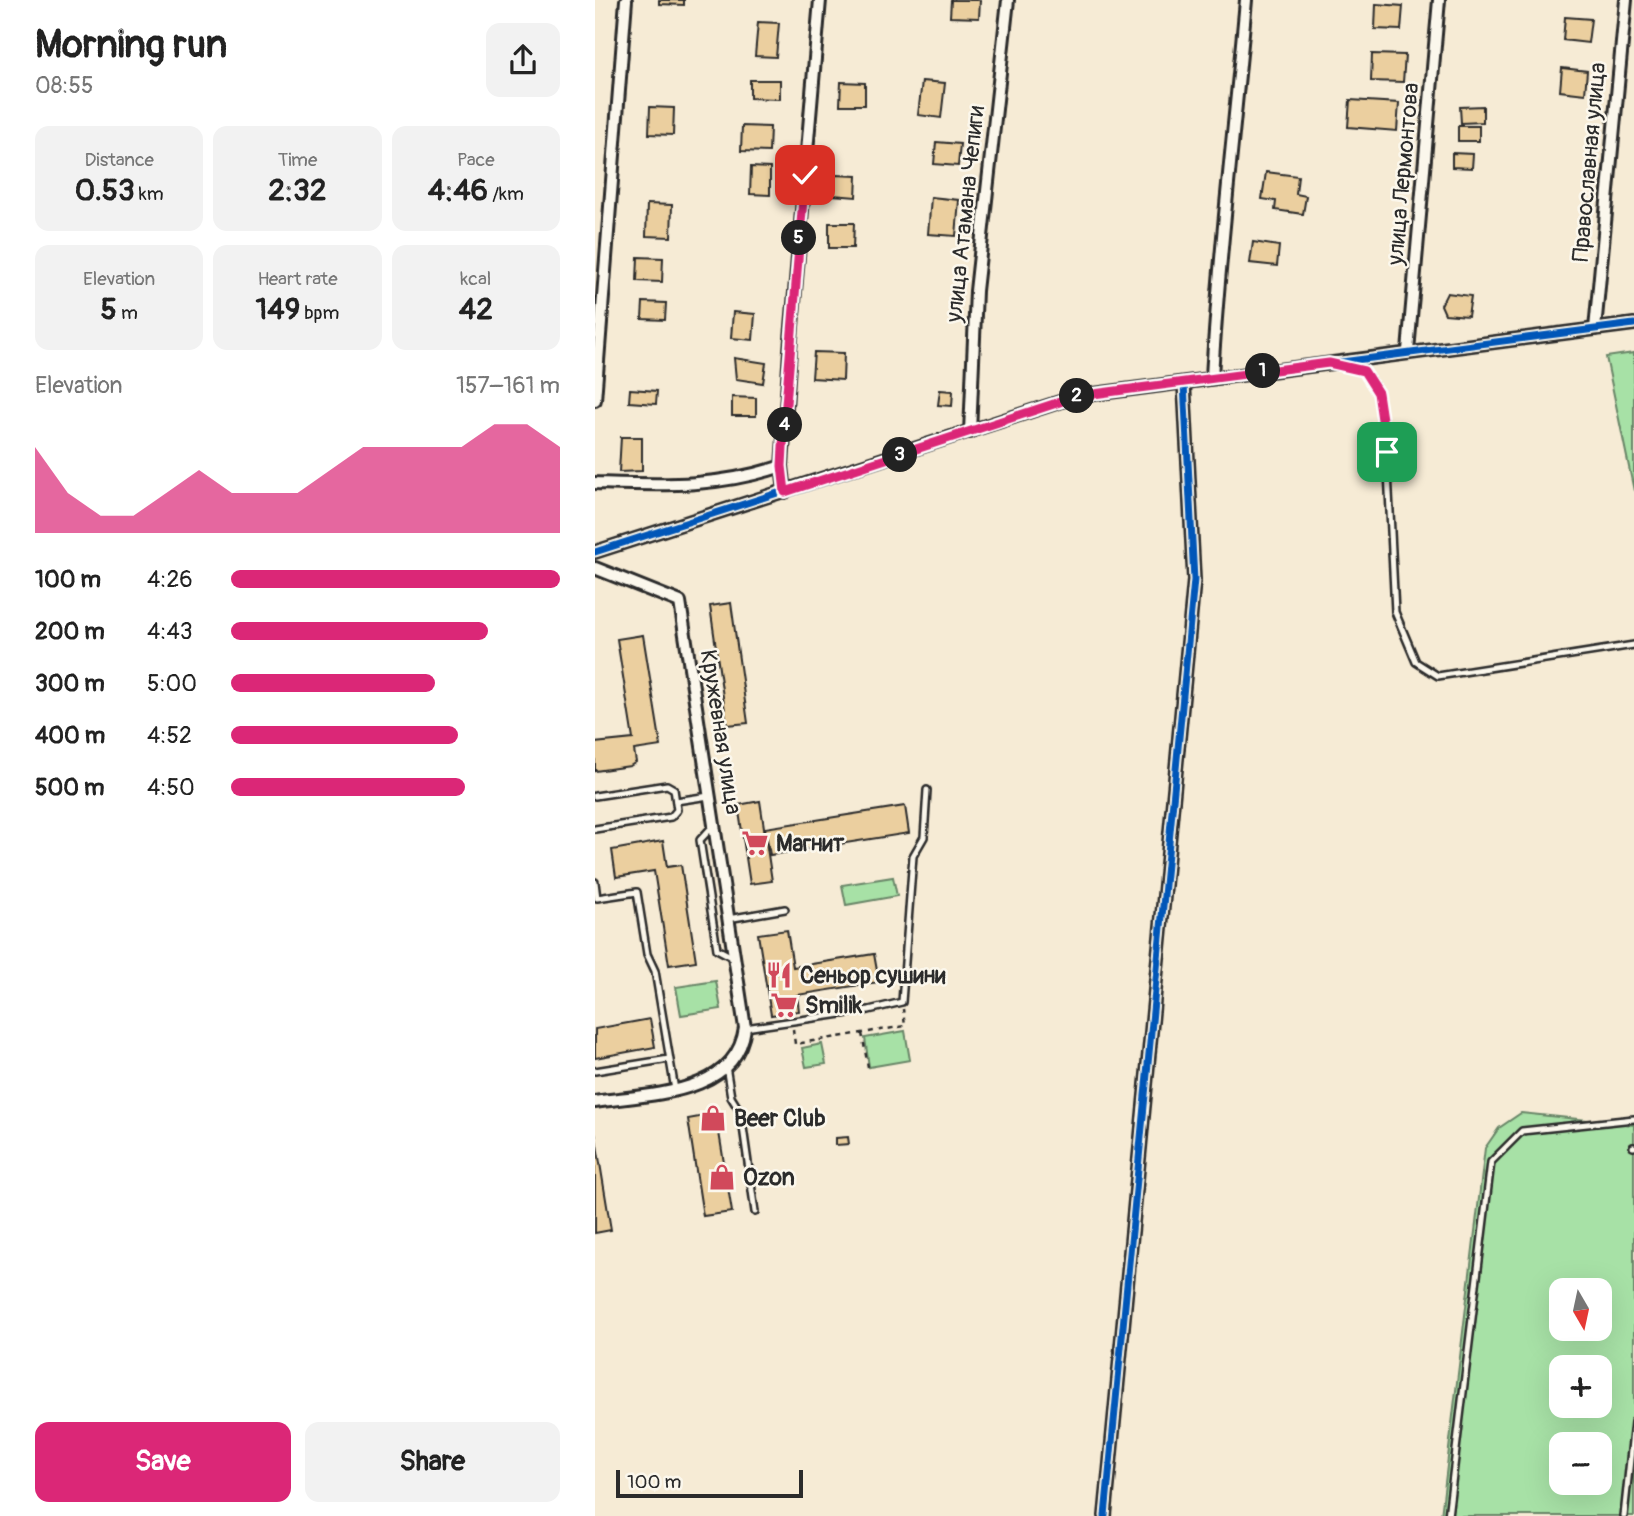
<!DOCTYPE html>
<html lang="en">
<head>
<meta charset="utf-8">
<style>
	body { margin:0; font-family:Pangolin,sans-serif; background:#f2f2f2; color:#222; height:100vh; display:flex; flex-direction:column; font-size:26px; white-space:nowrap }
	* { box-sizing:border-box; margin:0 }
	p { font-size:23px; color:#767676 }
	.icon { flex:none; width:38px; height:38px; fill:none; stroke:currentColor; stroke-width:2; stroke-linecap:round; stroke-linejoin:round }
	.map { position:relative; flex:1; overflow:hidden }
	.panel { display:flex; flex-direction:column; background:#fff; width:595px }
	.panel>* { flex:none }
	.needle { width:46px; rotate:171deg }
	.tools { position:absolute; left:954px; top:1278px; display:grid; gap:14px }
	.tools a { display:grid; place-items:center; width:63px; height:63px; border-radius:14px; background:#fff; box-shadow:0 7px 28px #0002; font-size:35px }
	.scale { position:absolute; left:21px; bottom:18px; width:187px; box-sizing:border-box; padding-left:7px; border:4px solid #2b2b2b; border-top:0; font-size:19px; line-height:24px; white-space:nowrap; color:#2b2b2b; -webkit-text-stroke:5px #fbf7ec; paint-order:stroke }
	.pin { position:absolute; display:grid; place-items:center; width:60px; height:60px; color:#fff; margin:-30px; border-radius:14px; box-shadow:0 4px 10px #0006 }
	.km { position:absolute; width:35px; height:35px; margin:-18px; border-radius:50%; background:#222; color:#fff; font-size:19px; line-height:35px; text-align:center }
	.round { display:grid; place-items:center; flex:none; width:74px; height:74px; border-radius:14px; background:#f2f2f2 }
	.headline { display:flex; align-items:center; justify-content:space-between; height:119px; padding:0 35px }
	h1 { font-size:38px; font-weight:700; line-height:52px }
	.figures { display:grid; grid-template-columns:repeat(3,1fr); gap:10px; height:119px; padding:7px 35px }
	.figures div { display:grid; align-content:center; border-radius:14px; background:#f2f2f2; text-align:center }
	.figures b { font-size:30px; font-weight:700 }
	.figures small { font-size:19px; font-weight:400 }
	.figures p { font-size:19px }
	.chart { height:196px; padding:14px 35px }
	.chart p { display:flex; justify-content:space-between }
	.chart svg { width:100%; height:126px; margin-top:7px; fill:#db2777; opacity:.7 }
	.button { display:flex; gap:14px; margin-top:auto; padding:14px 35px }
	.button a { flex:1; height:80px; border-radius:14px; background:#db2777; color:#fff; font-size:28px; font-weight:700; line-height:80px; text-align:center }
	.button a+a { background:#f2f2f2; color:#222 }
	ul { padding:0 35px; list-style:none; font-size:23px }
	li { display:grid; grid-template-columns:112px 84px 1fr; align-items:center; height:52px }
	li i { height:18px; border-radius:9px; background:#db2777 }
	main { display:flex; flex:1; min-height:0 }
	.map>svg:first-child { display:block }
	.green { fill:#a7e1a6; stroke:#698668; stroke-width:2; fill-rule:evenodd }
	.building { fill:#ebcf9f; stroke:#2b2b2b; stroke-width:2 }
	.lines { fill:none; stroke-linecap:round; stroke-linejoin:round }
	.service-casing { stroke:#2b2b2b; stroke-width:10 }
	.minor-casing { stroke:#2b2b2b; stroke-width:16 }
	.path { stroke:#2b2b2b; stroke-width:2.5; stroke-dasharray:5 5; stroke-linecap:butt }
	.service { stroke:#fbf7ec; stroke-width:5 }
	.minor { stroke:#fbf7ec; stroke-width:10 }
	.cycleway-casing { stroke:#fbf7ec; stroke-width:11 }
	.cycleway { stroke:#0057b8; stroke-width:7 }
	.route-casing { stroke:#fff; stroke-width:14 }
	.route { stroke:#db2777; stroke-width:9 }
	.labels { text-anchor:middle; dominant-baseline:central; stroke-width:5; stroke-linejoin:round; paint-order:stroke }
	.street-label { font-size:23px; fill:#2b2b2b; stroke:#fbf7ec }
	.poi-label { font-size:23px; font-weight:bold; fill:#2b2b2b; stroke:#fbf7ec; text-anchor:start }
</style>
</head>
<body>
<main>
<section class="panel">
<div class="headline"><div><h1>Morning run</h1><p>08:55</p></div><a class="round"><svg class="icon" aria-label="share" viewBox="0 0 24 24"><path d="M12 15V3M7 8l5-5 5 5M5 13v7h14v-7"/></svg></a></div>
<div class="figures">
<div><p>Distance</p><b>0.53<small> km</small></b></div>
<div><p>Time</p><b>2:32</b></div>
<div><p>Pace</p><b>4:46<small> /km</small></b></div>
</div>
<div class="figures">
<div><p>Elevation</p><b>5<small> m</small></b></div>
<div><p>Heart rate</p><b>149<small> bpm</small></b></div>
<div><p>kcal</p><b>42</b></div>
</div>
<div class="chart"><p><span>Elevation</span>157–161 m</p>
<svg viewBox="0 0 160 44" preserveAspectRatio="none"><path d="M0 44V14L10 30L20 38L30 38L40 30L50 22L60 30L70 30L80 30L90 22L100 14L110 14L120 14L130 14L140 6L150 6L160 14V44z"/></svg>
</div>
<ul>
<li><b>100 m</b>4:26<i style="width:100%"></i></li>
<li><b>200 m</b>4:43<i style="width:78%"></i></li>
<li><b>300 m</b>5:00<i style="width:62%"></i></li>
<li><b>400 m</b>4:52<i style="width:69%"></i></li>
<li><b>500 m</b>4:50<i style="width:71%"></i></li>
</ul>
<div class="button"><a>Save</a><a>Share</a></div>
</section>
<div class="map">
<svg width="1039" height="1516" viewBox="0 0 1039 1516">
	<rect width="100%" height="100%" fill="#f6ebd5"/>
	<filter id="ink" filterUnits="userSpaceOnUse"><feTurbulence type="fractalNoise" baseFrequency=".0143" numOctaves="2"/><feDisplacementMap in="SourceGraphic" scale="14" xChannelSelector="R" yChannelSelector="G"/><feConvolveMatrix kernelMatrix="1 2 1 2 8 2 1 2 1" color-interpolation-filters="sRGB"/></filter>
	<g filter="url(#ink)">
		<g class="green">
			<polygon points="1039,353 1039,491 1011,357"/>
			<polygon points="298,877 302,896 251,905 247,885"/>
			<polygon points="121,981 126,1009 86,1015 81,987"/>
			<polygon points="310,1031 315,1060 274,1067 270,1038"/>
			<polygon points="227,1044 231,1064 211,1067 207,1048"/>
			<path d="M926,1113l113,12v391h-193l44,-368 14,-20zM966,1290h38v38h-38zM966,1367h38v38h-38zM966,1444h38v38h-38z"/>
		</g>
		<g class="building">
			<polygon points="64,0 89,0 89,5 64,4"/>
			<polygon points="356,0 385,0 384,18 355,17"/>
			<polygon points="781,4 808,6 806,30 780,29"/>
			<polygon points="970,17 996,19 993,43 968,40"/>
			<polygon points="163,22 184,23 181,57 160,56"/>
			<polygon points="777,54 810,55 808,82 776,81"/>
			<polygon points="967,68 992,71 990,94 965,91"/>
			<polygon points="155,80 185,80 185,99 155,98"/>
			<polygon points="327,81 350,83 346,118 323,115"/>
			<polygon points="246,82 270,83 270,105 245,105"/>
			<polygon points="755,100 804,103 802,131 753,127"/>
			<polygon points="888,106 888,122 866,123 865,107"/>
			<polygon points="55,107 79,108 78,135 54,134"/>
			<polygon points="147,126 175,127 174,152 146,151"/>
			<rect x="863" y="126" width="21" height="15"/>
			<polygon points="341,142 365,144 363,166 339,164"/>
			<polygon points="857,153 878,154 877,168 857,167"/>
			<polygon points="156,167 175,168 175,195 155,194"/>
			<polygon points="671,172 703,176 701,194 711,196 708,214 680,210 681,201 667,199"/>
			<polygon points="240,175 262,176 261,197 238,195"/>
			<polygon points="336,197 364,200 361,236 333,234"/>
			<polygon points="52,204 77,205 76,237 51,236"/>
			<polygon points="234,223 259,223 258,248 234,248"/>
			<polygon points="658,242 684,246 682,266 655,263"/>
			<polygon points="43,257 68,258 67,282 42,281"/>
			<polygon points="852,293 876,296 873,316 850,314 846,305"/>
			<polygon points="48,302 71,303 70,320 47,319"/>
			<polygon points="138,312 160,314 158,340 136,338"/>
			<polygon points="219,352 249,353 248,380 217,378"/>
			<polygon points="139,358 171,363 168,383 141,379"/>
			<polygon points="35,389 62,391 61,404 34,402"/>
			<polygon points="345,390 358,391 357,406 343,405"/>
			<polygon points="137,397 161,398 161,416 137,416"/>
			<polygon points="26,437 47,437 47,471 24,472"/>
			<polygon points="136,603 153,723 132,725 115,606"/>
			<polygon points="48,635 66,746 39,750 41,762 35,766 0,771 0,743 38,739 22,639"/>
			<polygon points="165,801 177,881 155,884 143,805"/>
			<polygon points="310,806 314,833 175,855 170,828"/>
			<polygon points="68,841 72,867 86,865 101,961 74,965 59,871 21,877 17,850"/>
			<polygon points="192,930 198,967 279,954 284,982 202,995 204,1011 176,1015 163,934"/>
			<polygon points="55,1019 60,1047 0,1058 0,1029"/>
			<polygon points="121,1114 137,1212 108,1216 93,1119"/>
			<polygon points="0,1133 16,1230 0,1233"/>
			<polygon points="253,1137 254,1144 241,1145 241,1138"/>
		</g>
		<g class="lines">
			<g class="service-casing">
				<g id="service">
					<polyline points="744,365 769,371 783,393 792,451 800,612 821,662 843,676 1039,645"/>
					<polyline points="0,796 72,785 79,789 82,810 76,817 0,829"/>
					<polyline points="81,801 114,796"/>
					<polyline points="119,825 105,840 122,949 137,957"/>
					<polyline points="0,882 2,898 42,892 52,954 60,971 80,1090"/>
					<polyline points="133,919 190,909"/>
					<polyline points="150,1028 274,1010 307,1002 318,856 329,837 332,790"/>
					<polyline points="131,1066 136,1097 146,1113 160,1212"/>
					<polyline points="0,1071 74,1059"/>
					<polyline points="1038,1147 1039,1147"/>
					<polyline points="853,1516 896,1162 927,1131 1039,1119"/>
					<polyline points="1029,1516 1039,1422"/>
				</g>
			</g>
			<g class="minor-casing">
				<g id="minor">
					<polyline points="1000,329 1031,0"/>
					<polyline points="813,351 844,0"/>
					<path d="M617,377c7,-126 23,-251 34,-377"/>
					<polyline points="0,400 31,0"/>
					<polyline points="375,432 381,291 413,0"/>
					<path d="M0,483c67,2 122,5 187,-17"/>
					<polyline points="190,492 187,466 195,350 225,0"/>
					<polyline points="0,552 483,396 1039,324"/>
					<path d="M0,568l85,34 65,426c-9,68 -98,66 -150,74"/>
					<polyline points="510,1516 599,580 589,383"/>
				</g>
			</g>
			<g class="path">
				<polyline points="198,1029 200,1044 310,1026 308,1009"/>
				<polyline points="267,1033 273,1067"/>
			</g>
			<use href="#service" class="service"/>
			<use href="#minor" class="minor"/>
			<g class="cycleway-casing">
				<g id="cycleway">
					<polyline points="0,552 483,396 1039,324"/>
					<polyline points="510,1516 599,580 589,383"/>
				</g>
			</g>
			<use href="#cycleway" class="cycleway"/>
		</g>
	</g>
	<g class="lines" filter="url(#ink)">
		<g class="route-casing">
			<polyline id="route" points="210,175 189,428 187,466 190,492 483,396 734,363 769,371 783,393 792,452"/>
		</g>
		<use href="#route" class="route"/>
	</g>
	<defs>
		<g id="supermarket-bare" transform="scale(2.1)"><path d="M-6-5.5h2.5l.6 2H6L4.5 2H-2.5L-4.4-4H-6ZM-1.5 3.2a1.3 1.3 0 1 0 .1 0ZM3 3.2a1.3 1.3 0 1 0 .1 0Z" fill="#d1495b" stroke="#fbf7ec" stroke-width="2.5" paint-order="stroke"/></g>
		<g id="restaurant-bare" transform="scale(2.1)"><path d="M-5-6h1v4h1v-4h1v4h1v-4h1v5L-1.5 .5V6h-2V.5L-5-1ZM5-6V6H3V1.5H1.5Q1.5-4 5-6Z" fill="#d1495b" stroke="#fbf7ec" stroke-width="2.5" paint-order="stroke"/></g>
		<g id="shop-bare" transform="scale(2.1)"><path d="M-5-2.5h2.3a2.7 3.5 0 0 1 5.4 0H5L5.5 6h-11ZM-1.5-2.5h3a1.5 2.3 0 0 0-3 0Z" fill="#d1495b" stroke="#fbf7ec" stroke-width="2.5" paint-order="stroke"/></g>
	</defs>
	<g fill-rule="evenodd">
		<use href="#supermarket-bare" x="160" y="843"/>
		<use href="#restaurant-bare" x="184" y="975"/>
		<use href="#supermarket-bare" x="189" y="1005"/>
		<use href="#shop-bare" x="118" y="1118"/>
		<use href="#shop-bare" x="127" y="1177"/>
	</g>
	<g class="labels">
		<g class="street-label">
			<text transform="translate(994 162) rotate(-85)">Православная улица</text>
			<text transform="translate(808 174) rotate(-85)">улица Лермонтова</text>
			<text transform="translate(370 214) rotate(-84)">улица Атамана Чепиги</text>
			<text transform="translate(126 732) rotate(81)">Кружевная улица</text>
		</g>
		<g class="poi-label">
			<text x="181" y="843">Магнит</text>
			<text x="205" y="975">Сеньор сушини</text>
			<text x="210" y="1005">Smilik</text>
			<text x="139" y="1118">Beer Club</text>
			<text x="148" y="1177">Ozon</text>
		</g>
	</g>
</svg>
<div class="tools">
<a><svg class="needle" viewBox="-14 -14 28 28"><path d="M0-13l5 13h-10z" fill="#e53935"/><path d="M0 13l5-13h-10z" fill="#767676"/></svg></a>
<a>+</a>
<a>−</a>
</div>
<div class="scale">100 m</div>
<div class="pin" style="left:792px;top:452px;background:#1e9e55"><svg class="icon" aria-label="arrive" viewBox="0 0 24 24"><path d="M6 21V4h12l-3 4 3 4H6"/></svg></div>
<div class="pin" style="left:210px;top:175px;background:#d93025"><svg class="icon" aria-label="check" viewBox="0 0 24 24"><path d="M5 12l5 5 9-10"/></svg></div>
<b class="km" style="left:668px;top:371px">1</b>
<b class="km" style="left:482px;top:396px">2</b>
<b class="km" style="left:305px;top:455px">3</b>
<b class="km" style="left:190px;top:425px">4</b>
<b class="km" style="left:204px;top:238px">5</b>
</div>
</main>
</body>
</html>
